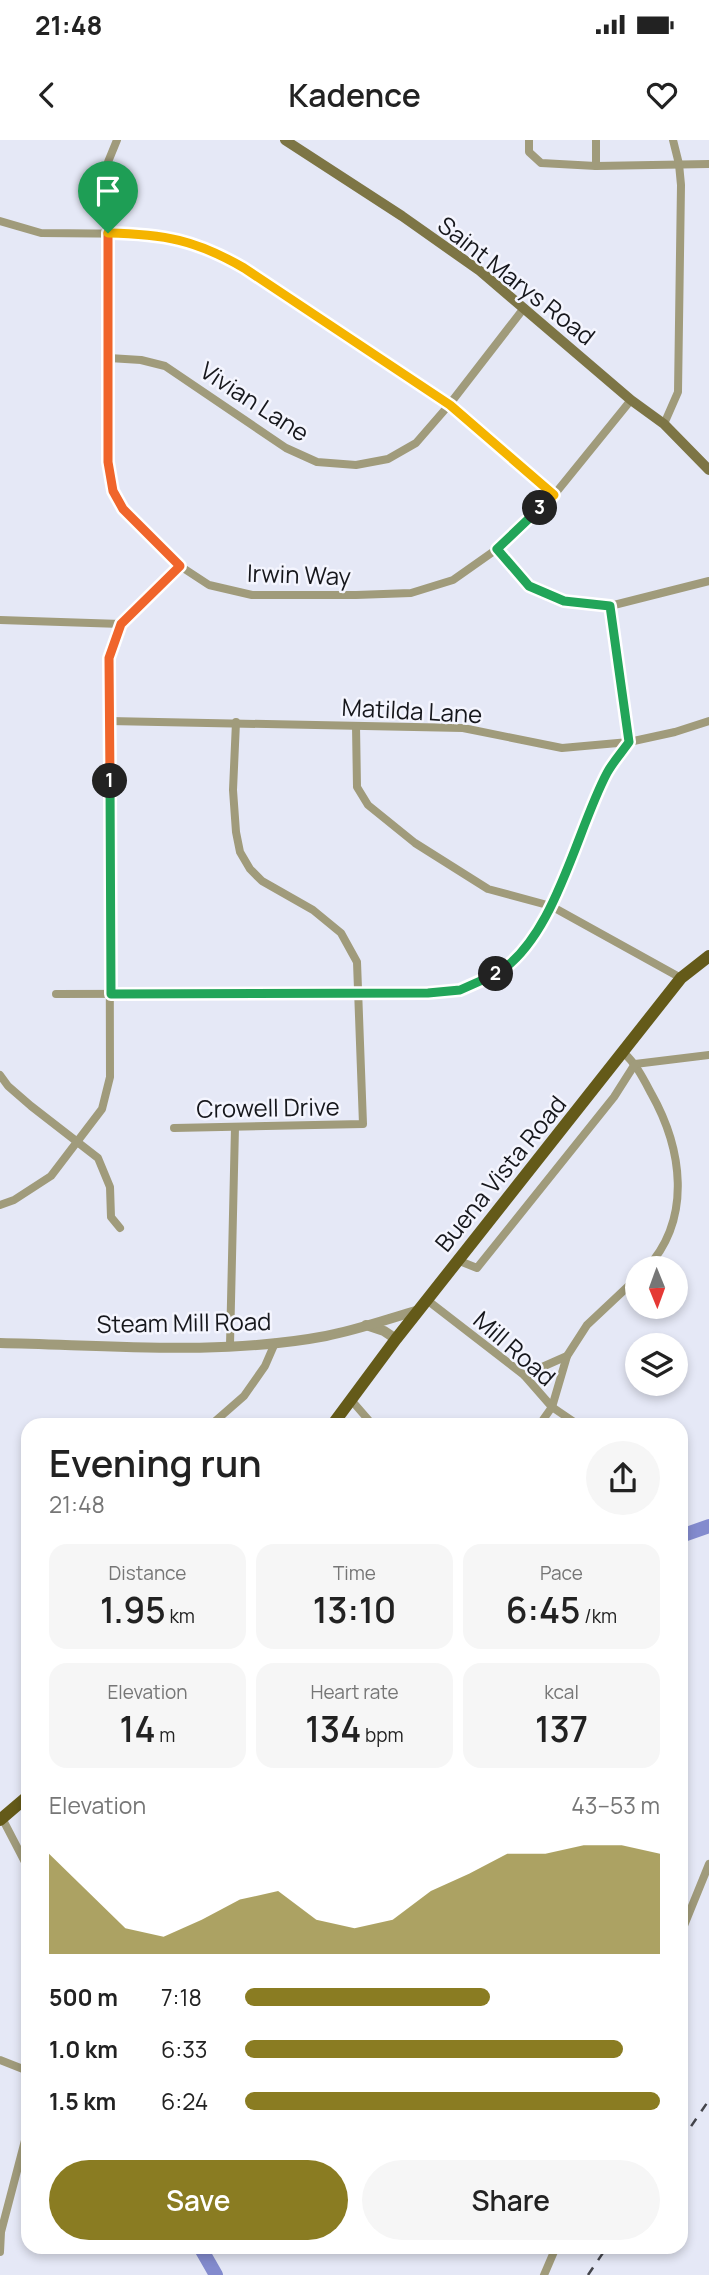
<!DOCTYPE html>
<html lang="en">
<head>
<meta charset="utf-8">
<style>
	body { margin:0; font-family:Manrope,sans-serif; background:#f6f6f6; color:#222; height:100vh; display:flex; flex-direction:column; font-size:26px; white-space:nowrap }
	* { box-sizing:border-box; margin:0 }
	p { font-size:23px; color:#767676 }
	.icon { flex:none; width:38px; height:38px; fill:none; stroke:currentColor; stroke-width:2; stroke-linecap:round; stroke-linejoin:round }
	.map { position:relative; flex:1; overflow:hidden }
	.panel { position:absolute; left:21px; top:1278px; width:667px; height:836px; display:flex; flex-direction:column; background:#fff; border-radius:21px; box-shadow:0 4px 10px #0003 }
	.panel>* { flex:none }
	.needle { width:46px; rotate:179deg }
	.buttons { position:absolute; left:625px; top:1116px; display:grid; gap:14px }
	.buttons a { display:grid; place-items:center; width:63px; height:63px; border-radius:50%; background:#fff; box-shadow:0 4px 10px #0003; font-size:35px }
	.pin { position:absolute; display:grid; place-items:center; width:60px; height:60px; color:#fff; margin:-72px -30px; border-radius:50% 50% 50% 0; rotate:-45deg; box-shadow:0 0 7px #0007 }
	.pin .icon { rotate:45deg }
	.km { position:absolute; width:35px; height:35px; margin:-18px; border-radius:50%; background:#222; color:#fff; font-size:19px; line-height:35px; text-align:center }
	.round { display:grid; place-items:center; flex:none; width:74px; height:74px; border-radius:37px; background:#f6f6f6 }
	.headline { display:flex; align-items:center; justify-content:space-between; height:119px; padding:0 28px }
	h1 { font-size:38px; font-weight:600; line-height:52px }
	.stats { display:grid; grid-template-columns:repeat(3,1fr); gap:10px; height:119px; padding:7px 28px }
	.stats div { display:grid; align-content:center; border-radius:18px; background:#f6f6f6; text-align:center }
	.stats b { font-size:35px; font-weight:600 }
	.stats small { font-size:19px; font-weight:400 }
	.stats p { font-size:19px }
	.chart { height:196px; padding:14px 28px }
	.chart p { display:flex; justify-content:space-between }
	.chart svg { width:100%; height:126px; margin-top:7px; fill:#8a7c22; opacity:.7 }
	.action { display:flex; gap:14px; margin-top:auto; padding:14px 28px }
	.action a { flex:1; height:80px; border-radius:42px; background:#8a7c22; color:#fff; font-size:28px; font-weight:600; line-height:80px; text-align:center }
	.action a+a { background:#f6f6f6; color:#222 }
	ul { padding:0 28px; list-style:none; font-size:23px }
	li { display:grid; grid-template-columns:112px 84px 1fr; align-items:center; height:52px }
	li i { height:18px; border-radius:9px; background:#8a7c22 }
	.status { display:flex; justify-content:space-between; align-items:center; height:49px; padding:0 35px; background:#fff; direction:ltr }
	.status svg { height:19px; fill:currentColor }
	header { display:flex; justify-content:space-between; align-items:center; height:91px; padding:0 28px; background:#fff; font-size:32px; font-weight:600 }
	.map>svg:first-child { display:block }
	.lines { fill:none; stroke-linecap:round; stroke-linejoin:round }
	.river { stroke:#838bce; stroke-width:14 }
	.minor { stroke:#a09b7b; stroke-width:8 }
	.tertiary { stroke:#a09b7b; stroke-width:10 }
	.secondary { stroke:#7d7545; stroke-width:10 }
	.primary { stroke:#645a19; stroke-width:12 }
	.rail { stroke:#44454c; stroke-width:2.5; stroke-dasharray:9 9; stroke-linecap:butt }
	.split-1-casing { stroke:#fff; stroke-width:14 }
	.split-2-casing { stroke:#fff; stroke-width:14 }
	.split-3-casing { stroke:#fff; stroke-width:14 }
	.split-4-casing { stroke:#fff; stroke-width:14 }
	.split-1 { stroke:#f0652b; stroke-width:9 }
	.split-2 { stroke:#22a559; stroke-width:9 }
	.split-3 { stroke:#22a559; stroke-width:9 }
	.split-4 { stroke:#f5b400; stroke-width:9 }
	.labels { text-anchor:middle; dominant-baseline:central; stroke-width:5; stroke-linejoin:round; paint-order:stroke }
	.street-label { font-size:24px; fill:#16171c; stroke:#f4f5fe }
</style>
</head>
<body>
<div class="status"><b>21:48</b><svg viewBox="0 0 49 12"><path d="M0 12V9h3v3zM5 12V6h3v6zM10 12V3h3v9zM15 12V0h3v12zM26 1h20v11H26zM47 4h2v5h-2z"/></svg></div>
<header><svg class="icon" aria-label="back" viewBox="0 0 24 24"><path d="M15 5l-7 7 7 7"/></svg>Kadence<svg class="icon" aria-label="heart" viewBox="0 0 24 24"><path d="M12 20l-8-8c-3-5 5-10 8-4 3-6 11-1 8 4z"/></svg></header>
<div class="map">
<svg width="709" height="2135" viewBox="0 0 709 2135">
	<rect width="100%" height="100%" fill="#e5e8f6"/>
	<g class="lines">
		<g class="river">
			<polyline points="681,1396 709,1386"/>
			<polyline points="200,2107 216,2135"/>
		</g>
		<g class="minor">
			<polyline points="117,0 108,22 106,57 109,218 108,322 113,351 123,369 180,426 209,445 252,455 356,455 411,453 453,440 497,409 554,355 631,260"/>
			<polyline points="529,0 529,12 541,23 596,26 709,24"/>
			<polyline points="596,26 596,0"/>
			<polyline points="0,81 41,93 149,94 190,102 218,113 449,265 554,355"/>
			<polyline points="109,218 141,220 165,226 286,308 317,322 356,325 388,319 416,303 449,265 524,168"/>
			<polyline points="664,284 678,252 681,45 679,24 673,0"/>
			<polyline points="497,409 529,446 564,461 610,466 709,441"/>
			<polyline points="0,480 121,484"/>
			<polyline points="109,581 463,588 562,608 629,602 675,592 709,581"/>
			<polyline points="356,586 357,647 368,665 415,703 488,749 551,766 681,838"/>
			<polyline points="56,854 428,853 461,850 484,841 502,830 520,815 551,766 607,633 629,602 610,466"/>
			<path d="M624,913c12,11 19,25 27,40 31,55 42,125 -5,176"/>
			<polyline points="635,924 709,915"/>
			<polyline points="0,935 8,946 31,966 98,1018 110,1047 111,1077 120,1088"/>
			<polyline points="174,988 363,984 357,822 341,793 313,770 262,741 250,729 240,712 236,692 233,650 236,582"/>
			<polyline points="0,1065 14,1060 51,1036 102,969 110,937 109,518 121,484 180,426"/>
			<polyline points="457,1120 477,1128 614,957 635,924"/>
			<polyline points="427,1160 524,1235 552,1267 577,1284"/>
			<polyline points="230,1205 235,987"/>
			<polyline points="524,1235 567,1216 587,1185 637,1138"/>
			<polyline points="352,1261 372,1284"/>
			<polyline points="212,1284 244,1256 265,1226 275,1203"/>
			<polyline points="540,1284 552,1267 567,1216"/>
			<polyline points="2,1678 28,1728"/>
			<polyline points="681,1793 709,1724"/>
			<polyline points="0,1920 28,1931"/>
			<polyline points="0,2112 1,2092 28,1989"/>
			<polyline points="544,2135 556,2107"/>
		</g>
		<g class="tertiary">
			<polyline points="366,1185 384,1191 396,1199"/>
			<path d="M0,1203c106,2 221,13 326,-7 31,-6 62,-17 93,-26"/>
		</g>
		<polyline class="secondary" points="285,0 402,76 480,131 631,260 664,284 709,330"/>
		<g class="primary">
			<polyline points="333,1284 396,1199 681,838 709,816"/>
			<polyline points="0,1680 28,1656"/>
		</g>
		<g class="rail">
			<polyline points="681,2001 709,1960"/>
			<polyline points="588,2135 607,2107"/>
		</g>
	</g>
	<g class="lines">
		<g class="split-1-casing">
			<polyline id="split-1" points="108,93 108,322 113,351 123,369 180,426 121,484 109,518 110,641"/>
		</g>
		<g class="split-2-casing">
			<polyline id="split-2" points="110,641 111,854 428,853 460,850 496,834"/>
		</g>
		<g class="split-3-casing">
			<path id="split-3" d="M496,834c59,-35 80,-143 111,-201 6,-11 15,-21 22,-31l-19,-136 -46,-5 -35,-15 -32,-37 43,-41"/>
		</g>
		<g class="split-4-casing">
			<path id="split-4" d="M108,93c56,1 88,7 136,35l206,137 104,90 -14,13"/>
		</g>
		<use href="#split-1" class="split-1"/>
		<use href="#split-2" class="split-2"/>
		<use href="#split-3" class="split-3"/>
		<use href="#split-4" class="split-4"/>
	</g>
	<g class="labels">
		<g class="street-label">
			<text transform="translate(517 140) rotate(38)">Saint Marys Road</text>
			<text transform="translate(255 261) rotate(33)">Vivian Lane</text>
			<text transform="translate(299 434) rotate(2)">Irwin Way</text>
			<text transform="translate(412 570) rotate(3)">Matilda Lane</text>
			<text transform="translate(268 967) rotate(-1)">Crowell Drive</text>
			<text transform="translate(500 1033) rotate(-51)">Buena Vista Road</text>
			<text transform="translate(184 1182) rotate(-1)">Steam Mill Road</text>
			<text transform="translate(515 1208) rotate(41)">Mill Road</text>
		</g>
	</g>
</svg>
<div class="buttons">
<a><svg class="needle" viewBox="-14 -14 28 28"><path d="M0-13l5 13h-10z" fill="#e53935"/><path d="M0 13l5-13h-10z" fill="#767676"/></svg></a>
<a><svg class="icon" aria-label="layers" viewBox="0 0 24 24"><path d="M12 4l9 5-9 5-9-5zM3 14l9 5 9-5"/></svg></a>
</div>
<div class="pin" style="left:108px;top:93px;background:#1e9e55"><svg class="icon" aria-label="arrive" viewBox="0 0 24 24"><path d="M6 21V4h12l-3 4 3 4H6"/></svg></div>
<b class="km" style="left:110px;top:641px">1</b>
<b class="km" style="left:496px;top:834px">2</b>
<b class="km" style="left:540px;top:368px">3</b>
<section class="panel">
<div class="headline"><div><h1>Evening run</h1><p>21:48</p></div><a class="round"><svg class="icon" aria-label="share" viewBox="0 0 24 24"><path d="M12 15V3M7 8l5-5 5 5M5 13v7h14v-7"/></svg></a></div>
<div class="stats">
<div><p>Distance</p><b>1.95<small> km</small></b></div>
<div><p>Time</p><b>13:10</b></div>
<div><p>Pace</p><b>6:45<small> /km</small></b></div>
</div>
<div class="stats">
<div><p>Elevation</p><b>14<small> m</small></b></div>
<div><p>Heart rate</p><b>134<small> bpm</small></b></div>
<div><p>kcal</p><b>137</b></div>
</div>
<div class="chart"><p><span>Elevation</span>43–53 m</p>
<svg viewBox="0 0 160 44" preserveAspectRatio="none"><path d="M0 44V9L10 22L20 35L30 38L40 32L50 25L60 22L70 32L80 35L90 32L100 22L110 16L120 9L130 9L140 6L150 6L160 9V44z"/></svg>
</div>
<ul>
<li><b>500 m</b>7:18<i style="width:59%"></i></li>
<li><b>1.0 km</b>6:33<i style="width:91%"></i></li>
<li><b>1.5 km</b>6:24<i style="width:100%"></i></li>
</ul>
<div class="action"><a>Save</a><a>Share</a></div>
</section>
</div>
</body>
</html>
